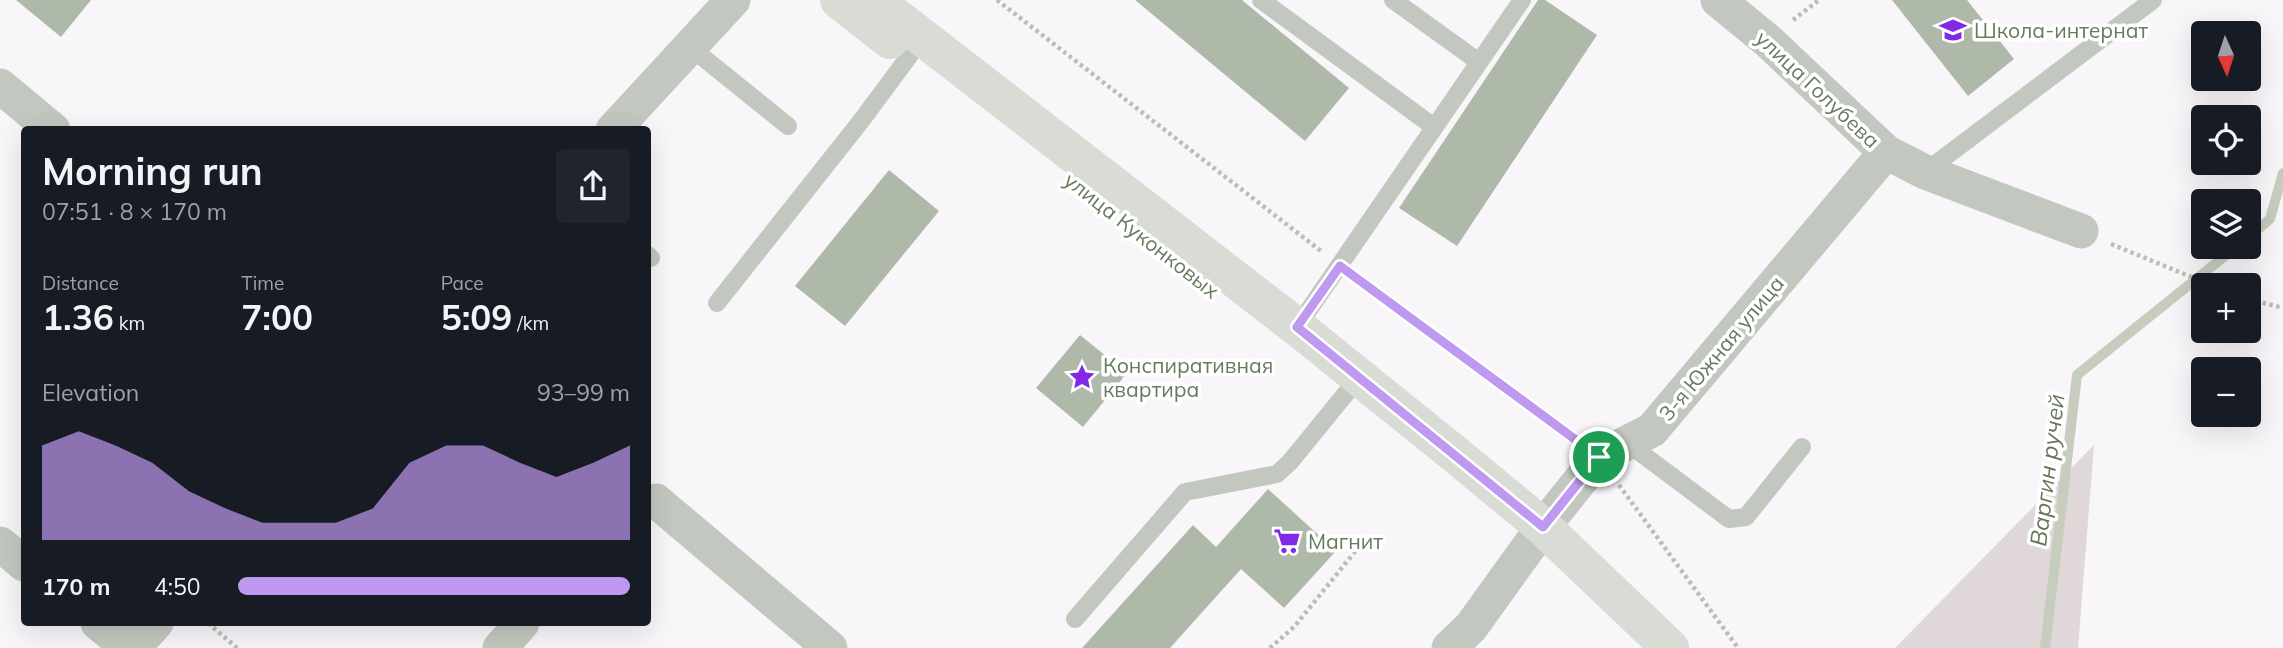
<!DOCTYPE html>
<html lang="en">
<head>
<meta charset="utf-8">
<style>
	body { margin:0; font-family:Mulish,sans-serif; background:#20242c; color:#f1f3f6; height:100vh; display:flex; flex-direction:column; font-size:26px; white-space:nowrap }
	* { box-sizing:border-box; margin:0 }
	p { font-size:23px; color:#9ea1a6 }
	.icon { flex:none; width:38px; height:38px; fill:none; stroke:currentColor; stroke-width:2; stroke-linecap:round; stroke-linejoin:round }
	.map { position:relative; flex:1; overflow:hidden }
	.details { position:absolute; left:21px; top:126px; width:630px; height:500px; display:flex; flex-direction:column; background:#171b24; border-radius:7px; box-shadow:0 7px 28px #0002 }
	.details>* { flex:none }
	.needle { width:46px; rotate:177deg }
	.controls { position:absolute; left:2191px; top:21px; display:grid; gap:14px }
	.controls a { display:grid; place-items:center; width:70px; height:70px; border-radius:7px; background:#171b24; box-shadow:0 7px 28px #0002; font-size:35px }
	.pin { position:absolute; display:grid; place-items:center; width:60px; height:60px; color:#fff; margin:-30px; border:4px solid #fff; border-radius:50%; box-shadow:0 2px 7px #0007 }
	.round { display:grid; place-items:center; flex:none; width:74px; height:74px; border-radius:7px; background:#20242c }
	.overview { display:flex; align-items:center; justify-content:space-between; height:119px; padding:0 21px }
	h1 { font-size:38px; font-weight:700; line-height:52px }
	.stats { display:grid; grid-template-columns:repeat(3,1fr); gap:10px; height:119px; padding:7px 21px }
	.stats div { display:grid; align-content:center }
	.stats b { font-size:35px; font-weight:700 }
	.stats small { font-size:19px; font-weight:400 }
	.stats p { font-size:19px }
	.chart { height:196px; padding:14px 21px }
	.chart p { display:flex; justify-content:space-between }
	.chart svg { width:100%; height:126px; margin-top:7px; fill:#bf98ef; opacity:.7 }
	ul { padding:0 21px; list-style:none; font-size:23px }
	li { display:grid; grid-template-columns:112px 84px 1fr; align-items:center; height:52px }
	li i { height:18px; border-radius:9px; background:#bf98ef }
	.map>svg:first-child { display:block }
	.green { fill:#e0d7d8 }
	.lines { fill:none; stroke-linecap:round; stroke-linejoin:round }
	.stream { stroke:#c6cdbf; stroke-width:10 }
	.building { fill:#afb9aa }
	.path { stroke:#babeb7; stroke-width:4.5; stroke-dasharray:3.5 3.5; stroke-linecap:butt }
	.service { stroke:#c2c8bf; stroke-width:18 }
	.minor { stroke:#c2c8bf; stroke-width:35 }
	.primary { stroke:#d8dcd5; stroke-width:38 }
	.route-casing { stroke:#fff; stroke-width:14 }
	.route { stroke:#bf98ef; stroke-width:9 }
	.labels { text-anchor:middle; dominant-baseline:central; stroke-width:7; stroke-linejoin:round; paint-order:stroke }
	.poi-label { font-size:21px; fill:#677b5e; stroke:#fff; text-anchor:start }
	.street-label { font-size:21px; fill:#677b5e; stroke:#fff }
	.water-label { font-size:23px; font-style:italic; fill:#667458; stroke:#fff }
</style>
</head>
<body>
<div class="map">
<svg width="2283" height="648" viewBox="0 0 2283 648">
	<rect width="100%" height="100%" fill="#f8f6f8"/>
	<polygon class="green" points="2094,445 2078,648 1895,648"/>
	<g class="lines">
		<g class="stream">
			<polyline points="2249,237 2270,219 2283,173"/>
			<polyline points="2045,648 2077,375 2236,247"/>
		</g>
	</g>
	<g class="building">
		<polygon points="16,0 91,0 61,37"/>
		<polygon points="1135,0 1242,0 1349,88 1305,141"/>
		<polygon points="1538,0 1545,0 1597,35 1457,246 1399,208"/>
		<polygon points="1892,0 1967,0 2014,59 1968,96"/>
		<polygon points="889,170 939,211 845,326 795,286"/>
		<polygon points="1080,335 1127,373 1083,427 1036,388"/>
		<polygon points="1268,489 1336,551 1284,608 1241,569 1170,648 1082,648 1193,525 1216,547"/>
	</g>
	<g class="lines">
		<g class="path">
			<polyline points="997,0 1321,251"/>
			<polyline points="1793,20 1819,0"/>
			<polyline points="2111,244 2211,285"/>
			<polyline points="1359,280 1574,439"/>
			<polyline points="2249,299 2283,308"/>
			<polyline points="1619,485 1738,648"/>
			<polyline points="208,623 237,648"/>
			<polyline points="1270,648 1294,627 1362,543"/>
		</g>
		<g class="service">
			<polyline points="1261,0 1434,127"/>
			<polyline points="1393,0 1479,62"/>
			<polyline points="690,47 788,126"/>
			<polyline points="1925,172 2153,0"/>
			<polyline points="648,255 651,258"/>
			<polyline points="717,303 861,121 910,55"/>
			<polyline points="1297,327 1522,0"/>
			<polyline points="1626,442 1729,519 1746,517 1802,447"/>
			<polyline points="1075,619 1185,492 1277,474 1290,462 1352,386"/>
		</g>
		<g class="minor">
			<polyline points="1718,0 1768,41 1886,152 1925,172 2081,231"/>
			<polyline points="0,86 53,130"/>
			<polyline points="613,130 733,0"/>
			<polyline points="648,503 656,501 830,648"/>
			<polyline points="0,544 24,564"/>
			<polyline points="98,623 129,648"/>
			<polyline points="133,648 156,623"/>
			<polyline points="500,648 522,623"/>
			<polyline points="1449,648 1471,627 1543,527 1599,457 1652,430 1886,152"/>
		</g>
		<g class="primary">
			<polyline points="839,0 890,40"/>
			<polyline points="874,0 1297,327 1456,455 1543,527 1670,648"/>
		</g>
	</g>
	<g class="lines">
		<g class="route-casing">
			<polygon id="route" points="1340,266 1599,457 1543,527 1297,327"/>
		</g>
		<use href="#route" class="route"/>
	</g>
	<defs>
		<g id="school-bare" transform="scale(2.1)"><path d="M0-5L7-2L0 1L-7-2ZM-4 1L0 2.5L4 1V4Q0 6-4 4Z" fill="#8129e6" stroke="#fff" stroke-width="2.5" paint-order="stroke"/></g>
		<g id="sight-bare" transform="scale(2.1)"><path d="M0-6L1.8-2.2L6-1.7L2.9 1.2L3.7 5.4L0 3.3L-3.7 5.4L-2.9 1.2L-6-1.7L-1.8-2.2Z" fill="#8129e6" stroke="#fff" stroke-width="2.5" paint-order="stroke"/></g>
		<g id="supermarket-bare" transform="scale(2.1)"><path d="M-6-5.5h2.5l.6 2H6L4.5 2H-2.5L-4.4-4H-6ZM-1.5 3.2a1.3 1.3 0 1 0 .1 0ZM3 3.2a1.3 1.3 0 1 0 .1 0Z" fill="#8129e6" stroke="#fff" stroke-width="2.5" paint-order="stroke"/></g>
	</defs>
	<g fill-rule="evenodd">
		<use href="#school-bare" x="1953" y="30"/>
		<use href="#sight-bare" x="1082" y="377"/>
		<use href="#supermarket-bare" x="1287" y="541"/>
	</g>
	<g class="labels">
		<g class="poi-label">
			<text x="1974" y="30">Школа-интернат</text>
			<text x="1103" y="365">Конспиративная<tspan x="1103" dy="24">квартира</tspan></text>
			<text x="1308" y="541">Магнит</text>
		</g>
		<g class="street-label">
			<text transform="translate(1818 89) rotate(43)">улица Голубева</text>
			<text transform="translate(1142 235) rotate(38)">улица Куконковых</text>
			<text transform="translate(1721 348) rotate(-50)">3-я Южная улица</text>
		</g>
		<g class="water-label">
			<text transform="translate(2047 470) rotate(-83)">Варгин ручей</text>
		</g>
	</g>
</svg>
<div class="controls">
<a><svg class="needle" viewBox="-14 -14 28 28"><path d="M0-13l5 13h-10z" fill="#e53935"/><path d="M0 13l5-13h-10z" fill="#9ea1a6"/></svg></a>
<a><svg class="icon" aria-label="locate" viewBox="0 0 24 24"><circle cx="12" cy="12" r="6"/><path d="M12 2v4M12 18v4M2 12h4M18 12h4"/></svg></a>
<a><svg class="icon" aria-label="layers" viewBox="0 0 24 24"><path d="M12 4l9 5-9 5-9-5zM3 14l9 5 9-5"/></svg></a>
<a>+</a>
<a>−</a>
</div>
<div class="pin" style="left:1599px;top:457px;background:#1e9e55"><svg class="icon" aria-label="arrive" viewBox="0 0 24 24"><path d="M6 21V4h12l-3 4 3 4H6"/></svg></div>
<section class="details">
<div class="overview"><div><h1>Morning run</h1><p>07:51 · 8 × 170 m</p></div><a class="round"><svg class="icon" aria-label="share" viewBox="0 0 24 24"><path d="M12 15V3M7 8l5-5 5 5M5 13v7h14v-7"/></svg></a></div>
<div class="stats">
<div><p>Distance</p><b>1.36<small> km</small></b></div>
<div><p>Time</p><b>7:00</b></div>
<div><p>Pace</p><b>5:09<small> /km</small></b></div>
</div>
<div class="chart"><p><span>Elevation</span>93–99 m</p>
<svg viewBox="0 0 160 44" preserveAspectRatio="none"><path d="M0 44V11L10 6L20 11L30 17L40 27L50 33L60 38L70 38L80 38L90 33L100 17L110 11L120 11L130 17L140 22L150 17L160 11V44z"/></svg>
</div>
<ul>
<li><b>170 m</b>4:50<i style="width:100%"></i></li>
</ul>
</section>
</div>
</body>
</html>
